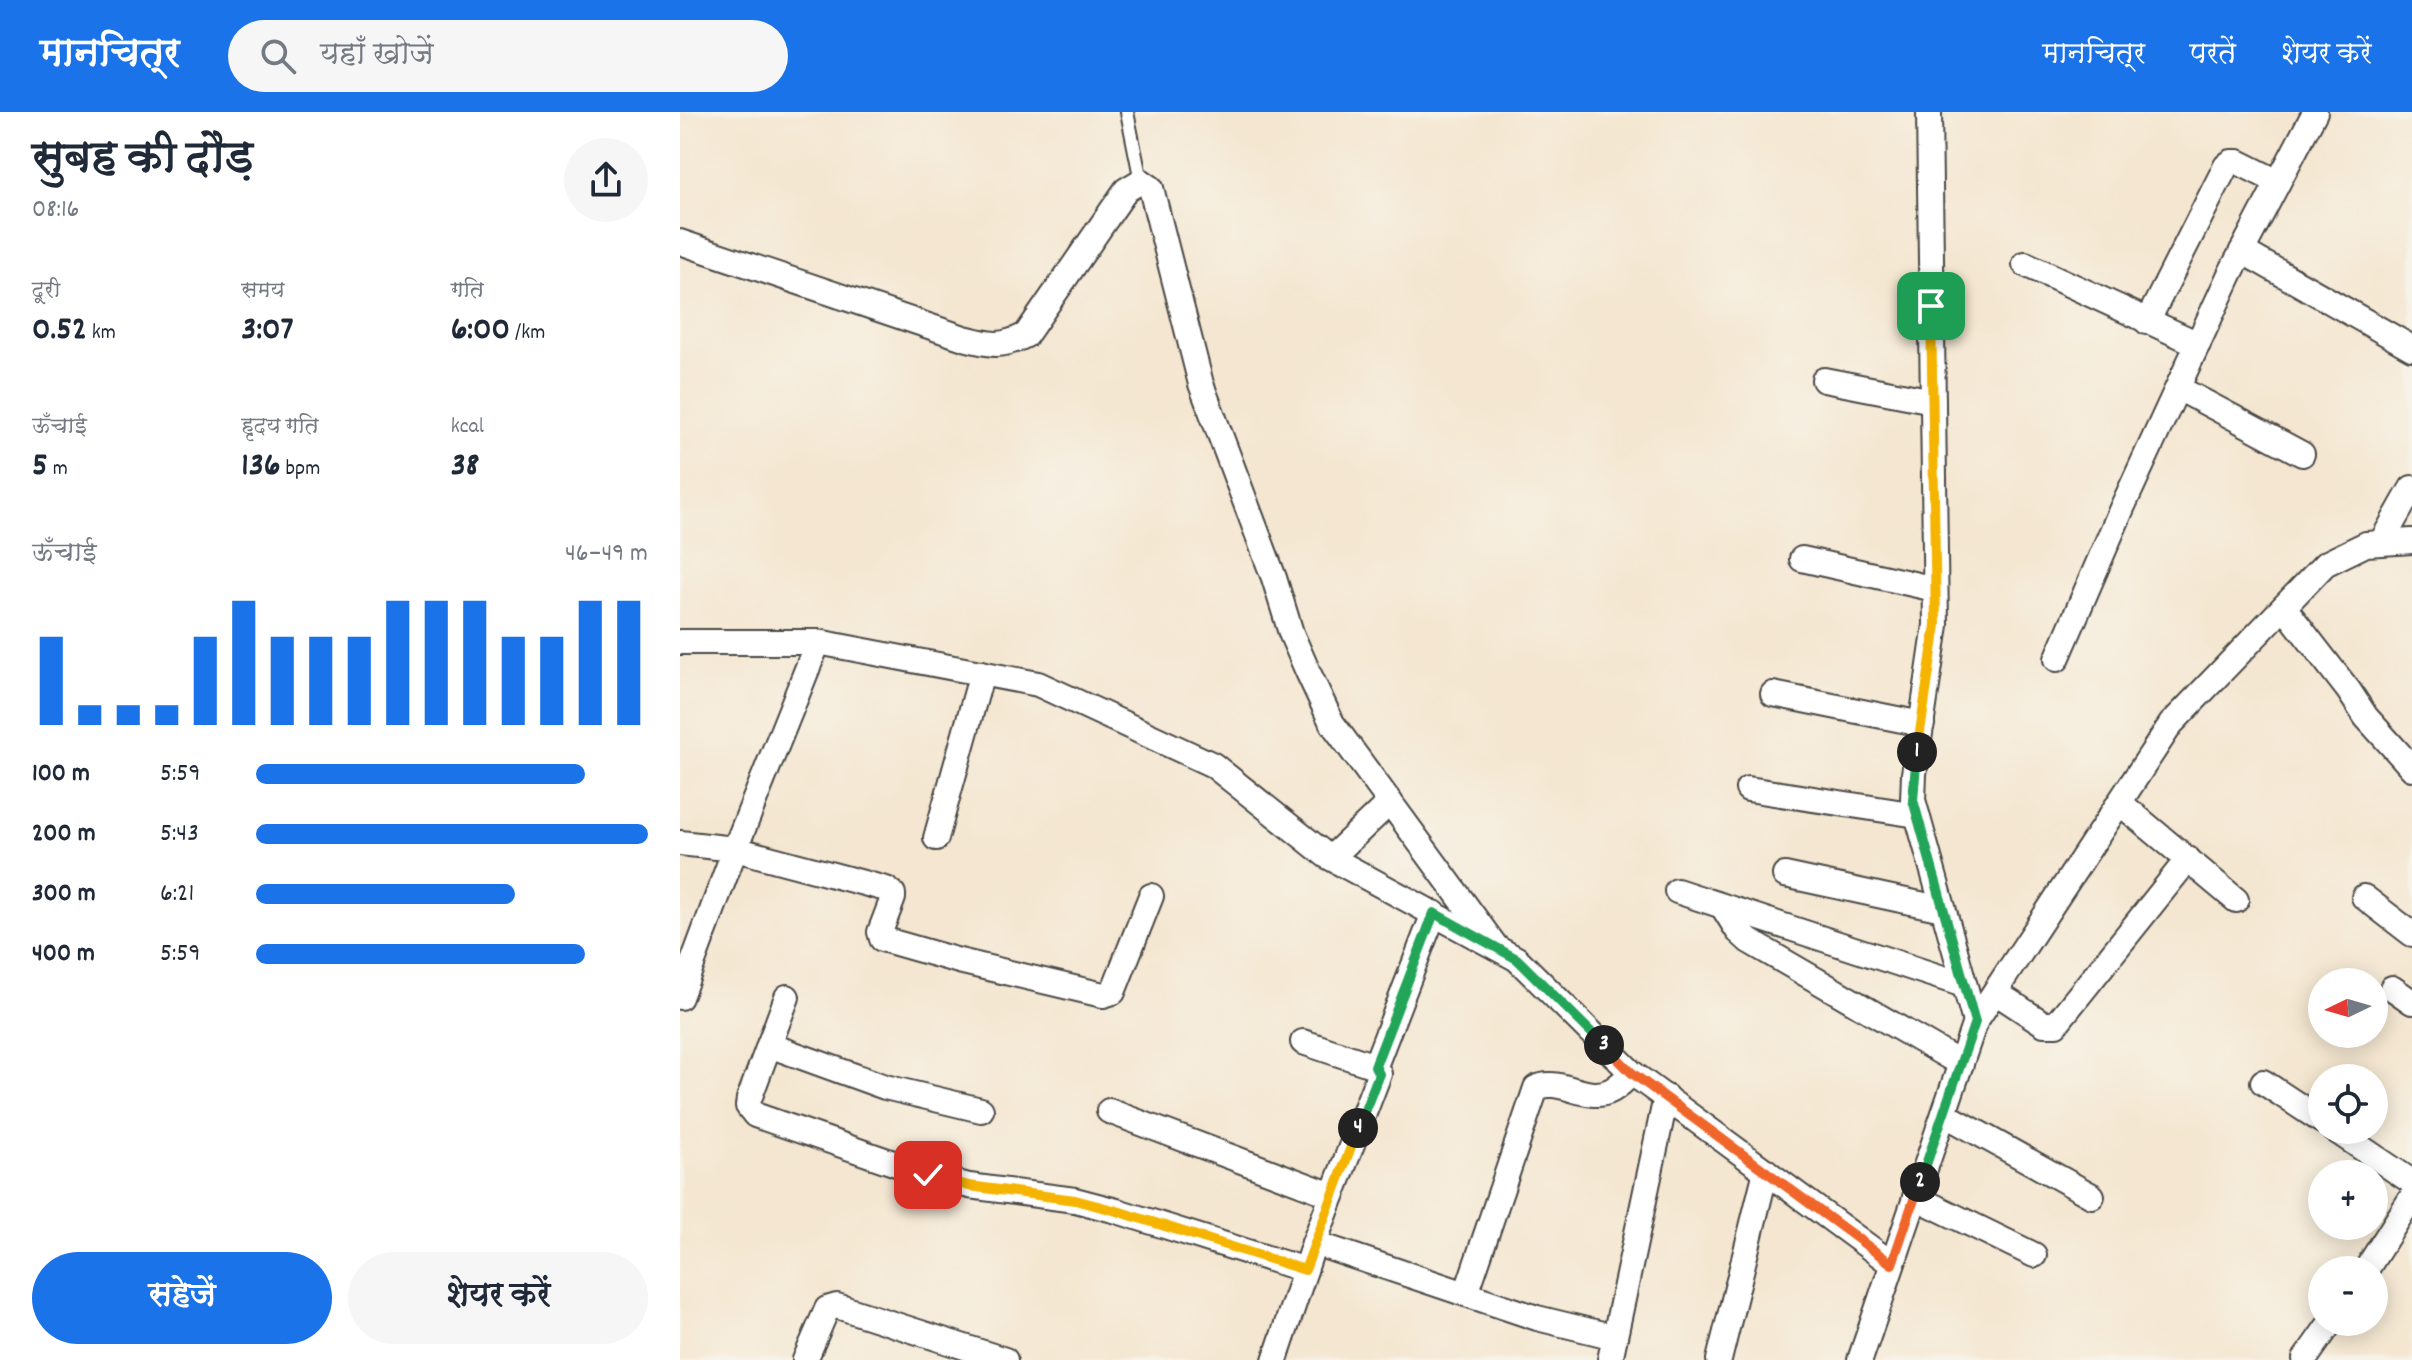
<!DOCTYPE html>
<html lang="hi">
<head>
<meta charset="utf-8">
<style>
	body { margin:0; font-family:Dekko,"Playpen Sans Deva",sans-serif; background:#f6f6f7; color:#1f2937; height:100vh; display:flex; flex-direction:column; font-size:30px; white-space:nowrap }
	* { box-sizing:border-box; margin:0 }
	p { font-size:26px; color:#747a83 }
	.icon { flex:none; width:44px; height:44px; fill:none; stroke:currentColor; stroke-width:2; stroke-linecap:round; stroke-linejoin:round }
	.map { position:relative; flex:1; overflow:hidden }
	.sheet { display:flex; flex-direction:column; background:#fff; width:680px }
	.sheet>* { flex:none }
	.needle { width:52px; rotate:265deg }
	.tools { position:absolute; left:1628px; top:856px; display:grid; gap:16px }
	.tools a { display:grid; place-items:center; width:80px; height:80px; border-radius:50%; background:#fff; box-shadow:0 4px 20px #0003; font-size:40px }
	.pin { position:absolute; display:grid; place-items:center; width:68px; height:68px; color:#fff; margin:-34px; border-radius:16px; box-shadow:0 4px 12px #0006 }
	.km { position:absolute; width:40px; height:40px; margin:-20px; border-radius:50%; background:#222; color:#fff; font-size:22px; line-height:40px; text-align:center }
	.round { display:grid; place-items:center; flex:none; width:84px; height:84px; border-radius:42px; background:#f6f6f7 }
	.headline { display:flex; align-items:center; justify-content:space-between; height:136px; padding:0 32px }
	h1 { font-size:44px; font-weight:800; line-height:60px }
	.figures { display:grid; grid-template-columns:repeat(3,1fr); gap:12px; height:136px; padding:8px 32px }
	.figures div { display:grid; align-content:center }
	.figures b { font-size:34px; font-weight:800 }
	.figures small { font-size:22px; font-weight:400 }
	.figures p { font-size:22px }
	.chart { height:224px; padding:16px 32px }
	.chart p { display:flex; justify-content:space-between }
	.chart svg { width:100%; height:144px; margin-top:8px; stroke:#1a73e8; stroke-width:6 }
	.primary-button { display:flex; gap:16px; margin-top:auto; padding:16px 32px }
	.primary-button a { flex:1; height:92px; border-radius:48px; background:#1a73e8; color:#fff; font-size:32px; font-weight:800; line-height:92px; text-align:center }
	.primary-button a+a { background:#f6f6f7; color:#1f2937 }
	ul { padding:0 32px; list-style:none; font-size:26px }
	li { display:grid; grid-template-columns:128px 96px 1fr; align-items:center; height:60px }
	li i { height:20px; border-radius:10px; background:#1a73e8 }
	header { display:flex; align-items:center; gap:48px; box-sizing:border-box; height:112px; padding:0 40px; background:#1a73e8; color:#fff }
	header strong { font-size:38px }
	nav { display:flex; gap:44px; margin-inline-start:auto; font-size:28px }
	.search { width:560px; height:72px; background:#f6f6f7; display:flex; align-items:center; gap:20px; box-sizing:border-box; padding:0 28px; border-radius:44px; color:#747a83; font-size:30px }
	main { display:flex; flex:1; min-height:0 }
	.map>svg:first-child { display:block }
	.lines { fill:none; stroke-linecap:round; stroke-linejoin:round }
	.lane-casing { stroke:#494744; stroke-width:16 }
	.street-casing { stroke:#494744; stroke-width:28 }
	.lane { stroke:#fff; stroke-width:12 }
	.street { stroke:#fff; stroke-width:24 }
	.split-1-casing { stroke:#fff; stroke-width:16 }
	.split-2-casing { stroke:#fff; stroke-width:16 }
	.split-3-casing { stroke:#fff; stroke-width:16 }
	.split-4-casing { stroke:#fff; stroke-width:16 }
	.split-5-casing { stroke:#fff; stroke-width:16 }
	.split-1 { stroke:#f5b400; stroke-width:10 }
	.split-2 { stroke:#22a559; stroke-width:10 }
	.split-3 { stroke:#f0652b; stroke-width:10 }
	.split-4 { stroke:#22a559; stroke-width:10 }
	.split-5 { stroke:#f5b400; stroke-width:10 }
</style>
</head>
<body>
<header>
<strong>मानचित्र</strong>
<div class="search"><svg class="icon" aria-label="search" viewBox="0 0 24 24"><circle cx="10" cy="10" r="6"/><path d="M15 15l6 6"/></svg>यहाँ खोजें</div>
<nav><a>मानचित्र</a><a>परतें</a><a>शेयर करें</a></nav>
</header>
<main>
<section class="sheet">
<div class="headline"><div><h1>सुबह की दौड़</h1><p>08:16</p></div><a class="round"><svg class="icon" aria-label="share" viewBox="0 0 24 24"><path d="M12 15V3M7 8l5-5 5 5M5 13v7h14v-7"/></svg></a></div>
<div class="figures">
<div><p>दूरी</p><b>0.52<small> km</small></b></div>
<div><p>समय</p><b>3:07</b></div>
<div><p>गति</p><b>6:00<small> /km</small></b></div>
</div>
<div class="figures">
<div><p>ऊँचाई</p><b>5<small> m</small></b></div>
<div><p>हृदय गति</p><b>136<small> bpm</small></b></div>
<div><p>kcal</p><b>38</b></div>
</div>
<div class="chart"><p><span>ऊँचाई</span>46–49 m</p>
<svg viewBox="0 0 160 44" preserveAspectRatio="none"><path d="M5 44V17M15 44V38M25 44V38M35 44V38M45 44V17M55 44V6M65 44V17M75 44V17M85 44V17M95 44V6M105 44V6M115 44V6M125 44V17M135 44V17M145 44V6M155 44V6"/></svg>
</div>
<ul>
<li><b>100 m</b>5:59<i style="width:84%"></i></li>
<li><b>200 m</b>5:43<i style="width:100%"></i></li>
<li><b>300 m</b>6:21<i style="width:66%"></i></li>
<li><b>400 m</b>5:59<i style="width:84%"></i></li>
</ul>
<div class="primary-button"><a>सहेजें</a><a>शेयर करें</a></div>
</section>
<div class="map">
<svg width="1732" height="1248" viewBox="0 0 1732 1248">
	<rect width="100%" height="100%" fill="#f7f3e8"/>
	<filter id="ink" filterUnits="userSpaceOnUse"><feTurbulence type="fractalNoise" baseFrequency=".0125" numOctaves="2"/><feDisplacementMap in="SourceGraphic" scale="16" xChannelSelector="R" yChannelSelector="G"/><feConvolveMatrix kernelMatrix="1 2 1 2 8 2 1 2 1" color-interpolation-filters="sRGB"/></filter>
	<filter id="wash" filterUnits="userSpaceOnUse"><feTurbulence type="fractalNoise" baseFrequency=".006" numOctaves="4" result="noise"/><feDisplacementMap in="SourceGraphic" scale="32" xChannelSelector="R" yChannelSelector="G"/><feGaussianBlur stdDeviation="1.8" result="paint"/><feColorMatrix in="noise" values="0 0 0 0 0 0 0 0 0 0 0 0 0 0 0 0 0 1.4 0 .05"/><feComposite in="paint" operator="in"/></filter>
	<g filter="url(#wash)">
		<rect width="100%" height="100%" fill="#f4e6d0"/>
	</g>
	<g filter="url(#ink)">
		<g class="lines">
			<g class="lane-casing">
				<polyline id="lane" points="447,0 461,69"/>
			</g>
			<g class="street-casing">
				<g id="street">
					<polyline points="1249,0 1256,513 1234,662 1233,688 1295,910"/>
					<path d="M0,130l284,96c27,7 37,10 62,-3l100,-145 15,-9 10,7 50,196 73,194 17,55 17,39 24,51 164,224"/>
					<polyline points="1562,139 1732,236"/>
					<polyline points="1345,152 1518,232"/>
					<polyline points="1467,210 1546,54 1551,50 1558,50 1598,70"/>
					<polyline points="1144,268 1253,289"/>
					<polyline points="1498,276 1622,342"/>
					<polyline points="1701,431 1732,376"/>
					<polyline points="1122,447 1255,477"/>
					<polyline points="1604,495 1669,579 1686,605 1732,656"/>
					<polyline points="0,530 138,530 358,572 533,653 647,744 837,847 952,961 1212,1152"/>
					<polyline points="1377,547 1442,396 1550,162 1635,0"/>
					<polyline points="1093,582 1242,612"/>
					<polyline points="1068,677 1237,703"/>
					<polyline points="1440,691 1556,788"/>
					<polyline points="256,726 302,561"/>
					<polyline points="0,731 55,737 206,777 213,782 213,786 200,820 202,827 279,849 423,883 433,880 471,784"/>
					<polyline points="652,745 710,690"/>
					<polyline points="1105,763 1263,797"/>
					<polyline points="997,779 1284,873"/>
					<polyline points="1684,785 1732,822"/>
					<polyline points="1043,795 1058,819 1069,829 1281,952"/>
					<polyline points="1712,876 1732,890"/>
					<polyline points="1315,880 1364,912 1376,912 1508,747"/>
					<polyline points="0,885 55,737 138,530"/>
					<polyline points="107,885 69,987 68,994 75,1003 248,1063 289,1074 395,1088 437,1099 625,1158"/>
					<polyline points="89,933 205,975 301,998"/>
					<polyline points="695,954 754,801"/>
					<polyline points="1583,970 1642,1009"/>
					<polyline points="429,999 652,1083"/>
					<polyline points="1264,1002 1412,1084"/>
					<polyline points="1655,1018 1732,1070"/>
					<polyline points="1235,1085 1354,1143"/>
					<polyline points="634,1131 857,1206 935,1225"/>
					<polyline points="1686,1158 1732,1085"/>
					<path d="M786,1182l70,-206c24,-12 51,16 76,2 7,-4 14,-11 20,-17"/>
					<polyline points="1625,1247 1651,1210"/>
					<polyline points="125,1248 147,1197 157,1194 325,1248"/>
					<polyline points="595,1248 634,1131 699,962 695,954 623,930"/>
					<polyline points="930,1248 986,985"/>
					<polyline points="1039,1248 1086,1059"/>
					<polyline points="1180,1248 1295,910 1491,612 1645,452 1686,432 1732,429"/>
				</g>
			</g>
			<use href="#lane" class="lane"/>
			<use href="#street" class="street"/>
		</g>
	</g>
	<g class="lines" filter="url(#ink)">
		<g class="split-1-casing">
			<polyline id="split-1" points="1237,640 1256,513 1251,194"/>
		</g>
		<g class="split-2-casing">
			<polyline id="split-2" points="1237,640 1233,688 1295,910 1240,1070"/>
		</g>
		<g class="split-3-casing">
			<polyline id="split-3" points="924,933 952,961 1212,1152 1240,1070"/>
		</g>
		<g class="split-4-casing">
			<polyline id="split-4" points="678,1016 699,962 695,954 754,801 837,847 924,933"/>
		</g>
		<g class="split-5-casing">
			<polyline id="split-5" points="248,1063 289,1074 395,1088 437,1099 625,1158 678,1016"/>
		</g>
		<use href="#split-1" class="split-1"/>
		<use href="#split-2" class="split-2"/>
		<use href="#split-3" class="split-3"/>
		<use href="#split-4" class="split-4"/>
		<use href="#split-5" class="split-5"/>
	</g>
</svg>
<div class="tools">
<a><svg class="needle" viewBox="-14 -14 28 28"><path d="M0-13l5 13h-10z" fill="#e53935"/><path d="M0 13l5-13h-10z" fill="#747a83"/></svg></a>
<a><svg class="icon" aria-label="locate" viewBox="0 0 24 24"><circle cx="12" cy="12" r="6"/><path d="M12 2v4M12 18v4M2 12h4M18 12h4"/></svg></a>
<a>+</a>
<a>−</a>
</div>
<div class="pin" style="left:1251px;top:194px;background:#1e9e55"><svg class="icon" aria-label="arrive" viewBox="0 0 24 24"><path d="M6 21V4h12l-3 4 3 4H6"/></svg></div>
<div class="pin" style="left:248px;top:1063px;background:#d93025"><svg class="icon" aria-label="check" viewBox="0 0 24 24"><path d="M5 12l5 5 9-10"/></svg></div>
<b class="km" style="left:1237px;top:640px">1</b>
<b class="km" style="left:1240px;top:1070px">2</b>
<b class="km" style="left:924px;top:933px">3</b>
<b class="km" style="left:678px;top:1016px">4</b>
</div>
</main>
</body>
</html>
